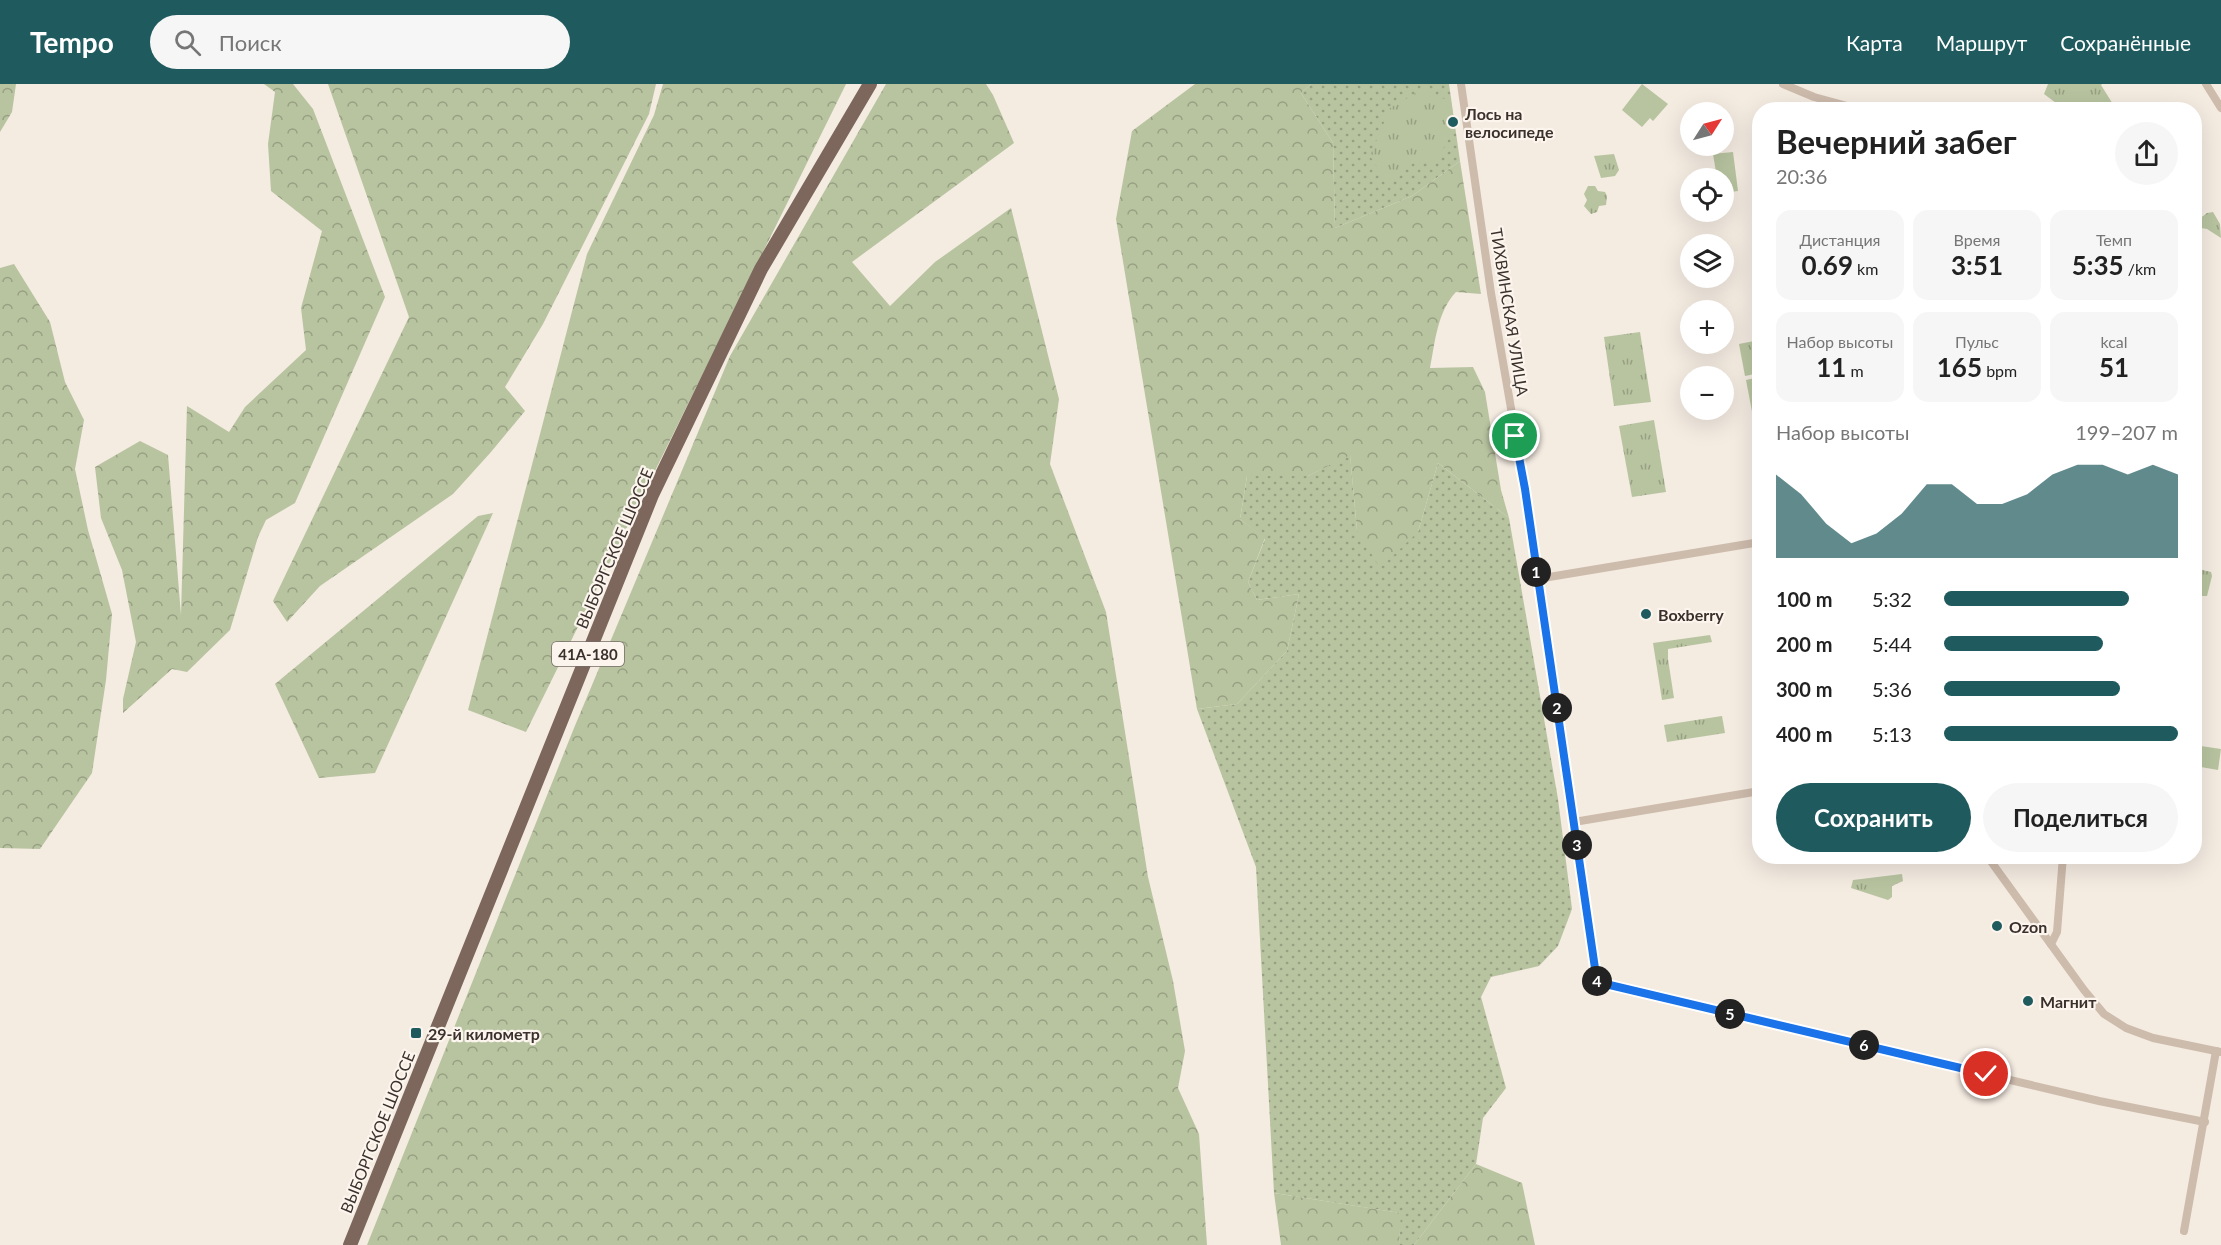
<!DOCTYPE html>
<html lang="ru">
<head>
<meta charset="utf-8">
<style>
	body { margin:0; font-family:Lato,sans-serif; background:#f6f6f6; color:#222; height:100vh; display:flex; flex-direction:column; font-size:22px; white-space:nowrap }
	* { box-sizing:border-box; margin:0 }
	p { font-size:20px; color:#767676 }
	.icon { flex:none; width:33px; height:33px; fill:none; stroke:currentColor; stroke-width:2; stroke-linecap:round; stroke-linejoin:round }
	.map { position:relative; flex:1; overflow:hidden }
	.side { position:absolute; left:1752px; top:18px; width:450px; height:762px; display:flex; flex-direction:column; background:#fff; border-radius:24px; box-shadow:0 6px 24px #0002 }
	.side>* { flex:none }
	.needle { width:39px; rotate:54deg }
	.buttons { position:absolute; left:1680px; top:18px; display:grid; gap:12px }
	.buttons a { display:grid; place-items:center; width:54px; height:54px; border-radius:50%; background:#fff; box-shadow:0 6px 24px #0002; font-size:30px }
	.pin { position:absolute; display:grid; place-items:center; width:51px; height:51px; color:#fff; margin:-26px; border:3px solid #fff; border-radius:50%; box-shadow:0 2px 6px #0007 }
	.km { position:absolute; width:30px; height:30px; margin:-15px; border-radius:50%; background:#222; color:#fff; font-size:16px; line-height:30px; text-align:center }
	.round { display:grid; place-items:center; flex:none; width:63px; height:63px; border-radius:32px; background:#f6f6f6 }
	.summary { display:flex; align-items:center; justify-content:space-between; height:102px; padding:0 24px }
	h1 { font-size:33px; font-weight:700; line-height:45px }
	.stats { display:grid; grid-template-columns:repeat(3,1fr); gap:9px; height:102px; padding:6px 24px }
	.stats div { display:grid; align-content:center; border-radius:15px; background:#f6f6f6; text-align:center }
	.stats b { font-size:26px; font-weight:700 }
	.stats small { font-size:16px; font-weight:400 }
	.stats p { font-size:16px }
	.chart { height:168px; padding:12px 24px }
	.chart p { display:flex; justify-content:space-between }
	.chart svg { width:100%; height:108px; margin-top:6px; fill:#1f5a5e; opacity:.7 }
	.action { display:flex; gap:12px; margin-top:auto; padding:12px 24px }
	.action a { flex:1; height:69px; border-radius:36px; background:#1f5a5e; color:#fff; font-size:24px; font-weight:700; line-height:69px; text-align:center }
	.action a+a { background:#f6f6f6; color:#222 }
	ul { padding:0 24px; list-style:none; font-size:20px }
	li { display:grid; grid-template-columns:96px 72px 1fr; align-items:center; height:45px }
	li i { height:15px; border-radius:8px; background:#1f5a5e }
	header { display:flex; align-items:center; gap:36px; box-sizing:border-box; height:84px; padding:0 30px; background:#1f5a5e; color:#fff }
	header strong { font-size:28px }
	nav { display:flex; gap:33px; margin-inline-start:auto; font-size:21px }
	.search { width:420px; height:54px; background:#f6f6f6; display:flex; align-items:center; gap:15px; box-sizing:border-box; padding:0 21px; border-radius:33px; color:#767676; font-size:22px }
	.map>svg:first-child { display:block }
	.grass { fill:url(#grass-dots) }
	.forest { fill:url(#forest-crowns) }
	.park { fill:url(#park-tufts) }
	.pitch { fill:#b8c4a0 }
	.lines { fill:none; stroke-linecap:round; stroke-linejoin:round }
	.minor { stroke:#cdbbac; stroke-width:8 }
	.primary { stroke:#7d675c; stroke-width:14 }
	.route-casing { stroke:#fff; stroke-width:12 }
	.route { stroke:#1a73e8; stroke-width:8 }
	.poi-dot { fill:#1f5a5e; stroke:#fbf5ee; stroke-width:2 }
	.labels { text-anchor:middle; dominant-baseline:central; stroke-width:4.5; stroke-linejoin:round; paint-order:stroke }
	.shield { fill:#fbf5ee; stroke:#756b66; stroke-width:1.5 }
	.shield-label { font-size:15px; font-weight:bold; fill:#3b302b }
	.poi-label { font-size:16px; font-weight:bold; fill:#3b302b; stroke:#fbf5ee; text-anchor:start }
	.street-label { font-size:16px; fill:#3b302b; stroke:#fbf5ee }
</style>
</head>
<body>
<header>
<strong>Tempo</strong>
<div class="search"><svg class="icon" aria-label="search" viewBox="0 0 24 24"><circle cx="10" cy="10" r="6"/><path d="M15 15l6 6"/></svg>Поиск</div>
<nav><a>Карта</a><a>Маршрут</a><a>Сохранённые</a></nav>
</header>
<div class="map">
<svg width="2221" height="1161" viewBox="0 0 2221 1161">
	<defs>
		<pattern id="grass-dots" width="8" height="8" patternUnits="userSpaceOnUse" patternTransform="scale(1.5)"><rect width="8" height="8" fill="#b8c4a0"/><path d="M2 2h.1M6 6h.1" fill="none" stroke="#97a083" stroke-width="1.8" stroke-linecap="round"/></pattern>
		<pattern id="forest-crowns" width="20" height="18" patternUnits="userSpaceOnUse" patternTransform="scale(1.5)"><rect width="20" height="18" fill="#b8c4a0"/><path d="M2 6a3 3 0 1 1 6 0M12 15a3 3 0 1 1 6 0" fill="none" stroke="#97a083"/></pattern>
		<pattern id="park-tufts" width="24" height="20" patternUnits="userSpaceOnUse" patternTransform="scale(1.5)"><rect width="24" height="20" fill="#b8c4a0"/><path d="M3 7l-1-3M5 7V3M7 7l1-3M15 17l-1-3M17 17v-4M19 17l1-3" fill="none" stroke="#97a083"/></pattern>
	</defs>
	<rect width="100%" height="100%" fill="#f4ebe1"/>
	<g class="grass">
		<polygon points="1311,0 1449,0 1460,77 1412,112 1335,144 1333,59 1301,9"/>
		<polygon points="1350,370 1357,446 1418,448 1438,379 1509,434 1558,715 1572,825 1558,862 1539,882 1491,893 1481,913 1506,1004 1483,1034 1476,1080 1414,1161 1399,1161 1400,1129 1274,1109 1256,783 1197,625 1237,620 1287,567 1299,510 1257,516 1248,498 1265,455 1240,435 1247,392 1308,392"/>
	</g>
	<g class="forest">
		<polygon points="0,0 16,0 12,28 0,48"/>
		<polygon points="264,0 293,0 313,25 385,213 295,419 266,436 258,453 230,546 187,588 172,585 123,629 123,615 136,558 122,486 101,434 95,383 140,357 168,371 181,531 187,322 229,348 245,323 306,266 301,224 322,147 271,107 268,60 275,8"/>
		<polygon points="328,0 656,0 649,30 543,240 505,303 525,327 491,368 453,410 320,502 287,538 273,517 409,233"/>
		<polygon points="663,0 846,0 526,648 468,626 587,170 654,31"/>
		<polygon points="886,0 986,0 993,11 1014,59 852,178 890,222 935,178 1011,124 1059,315 1050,380 1106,528 1148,793 1173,897 1185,967 1178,1004 1199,1050 1207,1161 367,1161 574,644 730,272"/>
		<path d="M1195,0h116l-10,9 32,50 2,85 77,-32 48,-35 21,133 -25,-2c-19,20 -21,51 -26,76l43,-1 12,25 16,98 8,28 -71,-55 -20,69 -38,36 -23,-38 -7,-75 -42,21h-61l-7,43 25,19 -17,44 9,18 42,-6 -12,57 -50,53 -40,5 -81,-490 16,-88z"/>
		<polygon points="14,180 50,238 65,298 84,336 75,385 88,446 112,530 106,596 92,689 40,765 0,764 0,184"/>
		<polygon points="493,429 375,689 319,694 275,600 478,432"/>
		<polygon points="1476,1080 1522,1099 1535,1161 1414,1161"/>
		<polygon points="1274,1109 1401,1129 1399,1161 1281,1161"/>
	</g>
	<g class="park">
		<polygon points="2048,0 2102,0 2101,1 2116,25 2064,25 2044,10"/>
		<polygon points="1423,5 1451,18 1455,43 1437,76 1409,80 1388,100 1370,72 1390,24"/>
		<polygon points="1614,70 1619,86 1615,92 1601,94 1594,72"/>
		<polygon points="1588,102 1595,102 1598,107 1605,108 1607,112 1606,121 1599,122 1597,128 1591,130 1584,122 1587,116 1584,110"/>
		<polygon points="2213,128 2220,140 2221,154 2207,145 2195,143 2195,138 2207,129"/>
		<polygon points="1640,248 1651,318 1614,322 1604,253"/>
		<polygon points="1759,256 1759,289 1745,292 1739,260"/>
		<polygon points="1654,336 1666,408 1632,413 1619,342"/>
		<polygon points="2194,484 2211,488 2212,492 2207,512 2202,512 2195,500"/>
		<polygon points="1710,551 1712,558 1668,565 1668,575 1674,614 1662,616 1653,559"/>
		<polygon points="1722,632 1725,649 1667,658 1664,641"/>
		<polygon points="1902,790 1903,797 1892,802 1892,813 1888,816 1851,804 1853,796"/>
	</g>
	<g class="pitch">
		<polygon points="1642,0 1668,20 1653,37 1650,34 1642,43 1622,26"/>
		<polygon points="1733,68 1738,107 1724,109 1724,94 1717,94 1713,70"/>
		<polygon points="1759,293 1759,337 1754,338 1746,296"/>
		<polygon points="2194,661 2221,665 2218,686 2195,682"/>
	</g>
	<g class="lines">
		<g class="minor">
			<polyline points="1461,0 1491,209 1525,405 1597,899 2099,1017 2205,1038"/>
			<polyline points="1783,0 1814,13 1862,26"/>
			<polyline points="2206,0 2221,24"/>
			<polyline points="1537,495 1760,458"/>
			<polyline points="1574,738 1754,708 1760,712"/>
			<polyline points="1987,772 2084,906 2104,930 2126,944 2153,954 2221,968"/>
			<polyline points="2051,860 2057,848 2063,772"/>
			<polyline points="2184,1147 2216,967"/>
		</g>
		<polyline class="primary" points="350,1161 652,411 761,185 870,0"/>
	</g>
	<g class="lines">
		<g class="route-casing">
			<polyline id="route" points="1515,352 1525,405 1597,898 1986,990"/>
		</g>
		<use href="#route" class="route"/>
	</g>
	<g class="poi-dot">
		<circle cx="1453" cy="38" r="6"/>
		<circle cx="1646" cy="530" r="6"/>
		<circle cx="1997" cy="842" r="6"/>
		<circle cx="2028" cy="917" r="6"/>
		<rect x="410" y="943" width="12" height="12" rx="3"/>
	</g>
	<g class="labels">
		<rect class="shield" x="552" y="558" width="72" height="24" rx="4.5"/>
		<g class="shield-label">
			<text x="588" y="570">41А-180</text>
		</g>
		<g class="poi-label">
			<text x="1465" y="29">Лось на<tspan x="1465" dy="18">велосипеде</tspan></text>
			<text x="1658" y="530">Boxberry</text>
			<text x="2009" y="842">Ozon</text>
			<text x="2040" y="917">Магнит</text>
			<text x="428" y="949">29-й километр</text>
		</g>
		<g class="street-label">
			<text transform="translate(1510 228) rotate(81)">ТИХВИНСКАЯ УЛИЦА</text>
			<text transform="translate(614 464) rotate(-67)">ВЫБОРГСКОЕ ШОССЕ</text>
			<text transform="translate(377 1048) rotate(-68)">ВЫБОРГСКОЕ ШОССЕ</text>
		</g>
	</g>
</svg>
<div class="buttons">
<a><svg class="needle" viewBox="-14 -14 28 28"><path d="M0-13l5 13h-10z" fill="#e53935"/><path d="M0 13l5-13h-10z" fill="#767676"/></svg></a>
<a><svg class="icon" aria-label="locate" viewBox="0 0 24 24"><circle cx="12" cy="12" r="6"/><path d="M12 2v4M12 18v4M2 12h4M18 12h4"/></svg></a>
<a><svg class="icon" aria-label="layers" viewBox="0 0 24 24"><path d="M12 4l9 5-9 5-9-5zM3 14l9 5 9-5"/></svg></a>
<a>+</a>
<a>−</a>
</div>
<div class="pin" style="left:1515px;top:352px;background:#1e9e55"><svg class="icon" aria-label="arrive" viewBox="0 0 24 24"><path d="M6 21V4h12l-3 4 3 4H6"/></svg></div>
<div class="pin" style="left:1986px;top:990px;background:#d93025"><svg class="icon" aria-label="check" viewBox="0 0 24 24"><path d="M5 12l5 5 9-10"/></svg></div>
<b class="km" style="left:1536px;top:488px">1</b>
<b class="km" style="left:1557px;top:624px">2</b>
<b class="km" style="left:1577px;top:761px">3</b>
<b class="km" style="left:1597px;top:897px">4</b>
<b class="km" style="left:1730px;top:930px">5</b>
<b class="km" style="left:1864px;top:961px">6</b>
<section class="side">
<div class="summary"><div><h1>Вечерний забег</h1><p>20:36</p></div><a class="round"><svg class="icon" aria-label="share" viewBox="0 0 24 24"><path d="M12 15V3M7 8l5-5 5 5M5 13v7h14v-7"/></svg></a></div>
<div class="stats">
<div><p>Дистанция</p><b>0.69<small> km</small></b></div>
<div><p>Время</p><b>3:51</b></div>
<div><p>Темп</p><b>5:35<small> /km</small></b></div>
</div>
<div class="stats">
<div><p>Набор высоты</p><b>11<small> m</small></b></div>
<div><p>Пульс</p><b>165<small> bpm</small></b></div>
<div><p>kcal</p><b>51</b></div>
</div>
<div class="chart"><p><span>Набор высоты</span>199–207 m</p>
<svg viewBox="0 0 160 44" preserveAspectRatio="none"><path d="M0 44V10L10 18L20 30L30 38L40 34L50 26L60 14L70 14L80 22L90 22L100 18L110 10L120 6L130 6L140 10L150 6L160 10V44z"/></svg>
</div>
<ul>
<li><b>100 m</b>5:32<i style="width:79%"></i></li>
<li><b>200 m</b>5:44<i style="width:68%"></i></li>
<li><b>300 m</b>5:36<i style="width:75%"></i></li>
<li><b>400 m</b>5:13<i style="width:100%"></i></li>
</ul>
<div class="action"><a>Сохранить</a><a>Поделиться</a></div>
</section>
</div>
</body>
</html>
